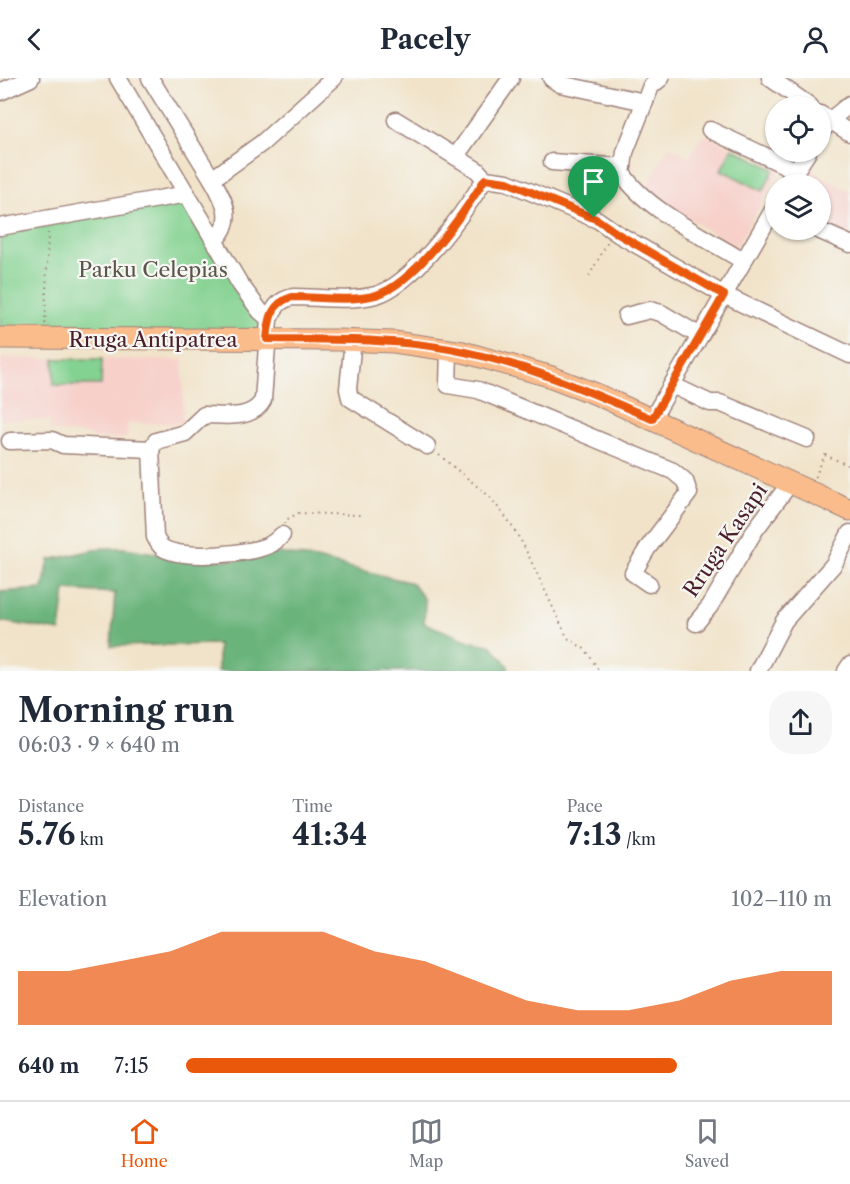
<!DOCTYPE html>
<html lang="en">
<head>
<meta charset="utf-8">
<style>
	body { margin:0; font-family:"Libre Caslon Text",serif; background:#f6f6f7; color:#1f2937; height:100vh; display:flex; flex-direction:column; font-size:22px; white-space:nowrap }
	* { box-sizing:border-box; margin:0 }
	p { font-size:20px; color:#747a83 }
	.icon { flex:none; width:33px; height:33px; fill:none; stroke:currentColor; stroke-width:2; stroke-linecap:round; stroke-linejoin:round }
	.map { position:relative; height:593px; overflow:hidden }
	.sheet { display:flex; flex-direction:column; background:#fff; flex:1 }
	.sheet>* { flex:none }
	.fabs { position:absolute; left:765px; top:18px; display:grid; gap:12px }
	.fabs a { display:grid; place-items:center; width:66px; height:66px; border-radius:50%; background:#fff; box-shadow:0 2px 4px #0004; font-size:30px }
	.pin { position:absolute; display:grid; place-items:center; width:51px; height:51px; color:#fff; margin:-62px -26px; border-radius:50% 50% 50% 0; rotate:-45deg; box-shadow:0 0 6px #0007 }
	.pin .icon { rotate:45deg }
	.round { display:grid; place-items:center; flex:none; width:63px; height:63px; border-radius:24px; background:#f6f6f7 }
	.overview { display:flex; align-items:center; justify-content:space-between; height:102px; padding:0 18px }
	h1 { font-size:33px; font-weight:700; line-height:45px }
	.stats { display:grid; grid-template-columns:repeat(3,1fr); gap:9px; height:102px; padding:6px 18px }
	.stats div { display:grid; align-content:center }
	.stats b { font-size:30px; font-weight:700 }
	.stats small { font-size:16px; font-weight:400 }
	.stats p { font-size:16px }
	.chart { height:168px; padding:12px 18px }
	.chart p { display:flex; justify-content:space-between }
	.chart svg { width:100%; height:108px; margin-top:6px; fill:#ea580c; opacity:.7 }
	ul { padding:0 18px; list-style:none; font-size:20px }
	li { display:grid; grid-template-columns:96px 72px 1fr; align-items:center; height:45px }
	li i { height:15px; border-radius:8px; background:#ea580c }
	header { display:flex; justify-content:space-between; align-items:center; height:78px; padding:0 18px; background:#fff; font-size:27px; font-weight:700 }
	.tabs { display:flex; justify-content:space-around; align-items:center; height:84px; border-top:2px solid #e0e1e3; background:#fff; font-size:16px; color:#747a83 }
	.tabs a { display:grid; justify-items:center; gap:3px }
	.tabs .active { color:#ea580c }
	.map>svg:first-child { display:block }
	.built { fill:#f7d0ca }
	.green { fill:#84d291; stroke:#67785e; stroke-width:1.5 }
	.forest { fill:#6bb47b; stroke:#5a6a53; stroke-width:1.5 }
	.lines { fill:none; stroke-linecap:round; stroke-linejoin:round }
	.minor-casing { stroke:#9e817a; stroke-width:19 }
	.major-casing { stroke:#9e817a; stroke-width:23 }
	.path { stroke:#9e817a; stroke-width:2; stroke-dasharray:1.5 4.5; stroke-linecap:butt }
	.minor { stroke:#fff; stroke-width:16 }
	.major { stroke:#fabc8b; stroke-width:21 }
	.route-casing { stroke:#fff; stroke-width:12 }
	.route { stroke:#ea580c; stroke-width:8 }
	.labels { text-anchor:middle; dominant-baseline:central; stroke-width:4.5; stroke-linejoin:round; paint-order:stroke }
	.park-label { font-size:21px; fill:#5b554a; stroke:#f6f6f2 }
	.street-label { font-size:21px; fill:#4a1f2b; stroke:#f6f6f2 }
</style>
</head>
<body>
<header><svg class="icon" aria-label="back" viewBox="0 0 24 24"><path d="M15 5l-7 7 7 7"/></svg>Pacely<svg class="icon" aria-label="person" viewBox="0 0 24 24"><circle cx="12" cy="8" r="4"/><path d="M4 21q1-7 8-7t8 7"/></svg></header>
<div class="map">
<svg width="850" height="593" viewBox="0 0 850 593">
	<rect width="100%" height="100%" fill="#f6f6f2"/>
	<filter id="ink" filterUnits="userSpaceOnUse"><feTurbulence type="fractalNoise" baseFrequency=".0167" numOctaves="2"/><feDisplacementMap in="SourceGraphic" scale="12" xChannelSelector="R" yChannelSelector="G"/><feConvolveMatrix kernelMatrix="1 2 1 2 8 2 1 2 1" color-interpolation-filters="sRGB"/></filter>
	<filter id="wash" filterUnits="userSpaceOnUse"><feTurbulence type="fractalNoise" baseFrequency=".008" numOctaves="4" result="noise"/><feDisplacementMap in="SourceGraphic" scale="24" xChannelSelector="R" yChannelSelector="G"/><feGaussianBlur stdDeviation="1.35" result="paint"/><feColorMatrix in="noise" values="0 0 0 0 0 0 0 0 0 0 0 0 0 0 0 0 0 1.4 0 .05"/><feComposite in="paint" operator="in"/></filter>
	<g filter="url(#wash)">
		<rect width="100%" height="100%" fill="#f1e3c9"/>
		<g class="built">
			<polygon points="709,58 780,93 736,169 669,128 657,127 643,114 670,68 689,79 701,60"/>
			<polygon points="806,89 850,114 850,162 821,148 820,106 796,106"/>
			<polygon points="0,280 183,282 183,345 128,345 127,360 91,361 91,357 50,353 49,342 0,342"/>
		</g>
		<g class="green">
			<polygon points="732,70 774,91 763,113 721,92"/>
			<polygon points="185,121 262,242 263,255 0,255 0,156"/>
			<polygon points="54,281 102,281 101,307 54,307"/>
		</g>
		<polygon class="forest" points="103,470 125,470 196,482 242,482 279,475 316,481 412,505 425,522 424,545 469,563 492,568 508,588 508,593 218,593 218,566 111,568 115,515 65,512 60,553 0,543 0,514 43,511 49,482"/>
	</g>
	<g filter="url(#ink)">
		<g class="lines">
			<g class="minor-casing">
				<g id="minor">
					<polyline points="118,0 240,206 260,233 269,241"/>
					<polyline points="150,0 212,101"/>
					<polyline points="551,0 560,6 645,24"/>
					<path d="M661,0l-10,8 -26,66 -3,21c24,37 84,65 121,88"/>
					<polyline points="770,0 810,28"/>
					<polyline points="0,14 31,0"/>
					<polyline points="820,36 850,55"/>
					<polyline points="710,52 795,92"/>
					<polyline points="820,55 834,39 850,26"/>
					<polyline points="456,78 511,0"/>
					<polyline points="552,84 623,89"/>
					<polyline points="485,101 507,104 598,142 618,156 724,217 850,277"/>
					<polyline points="787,106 808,74"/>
					<polyline points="0,149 187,116"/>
					<polyline points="818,152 850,166"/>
					<path d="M215,162c21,-20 9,-40 -3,-61l50,-36 72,-65"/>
					<polyline points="626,238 650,232 661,235 700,258"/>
					<polyline points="353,262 348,311 350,320 427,368"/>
					<polyline points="449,271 448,307 478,312 673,393 685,403 689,415 647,471 633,495 649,506"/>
					<polyline points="672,307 710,325 720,325 807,361"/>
					<polyline points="652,341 776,127"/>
					<path d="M10,363l42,-1 11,5 88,4 5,-8 29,-8 19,-18c20,0 48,6 59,-15l6,-81c6,-12 10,-19 24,-22 26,0 57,5 83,-2 38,-11 88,-83 109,-116l-8,-9 -81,-50"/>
					<path d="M151,371l4,88c2,4 4,8 8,11 19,12 89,7 108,-4 4,-2 8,-6 11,-9"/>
					<polyline points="696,545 710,528 755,452 791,404"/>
					<polyline points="758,593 784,543 834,486 850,455"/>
					<polyline points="846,593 850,587"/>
				</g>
			</g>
			<g class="major-casing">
				<polyline id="major" points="0,260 337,262 394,264 463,274 549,298 596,316 850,432"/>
			</g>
			<g class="path">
				<polyline points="599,129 610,104"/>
				<polyline points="589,198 608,164"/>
				<polyline points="45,246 48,155"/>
				<polyline points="439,377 489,418 508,442 523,466 565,555 569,561 586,572 599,593"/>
				<polyline points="815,399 825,377 850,388"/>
				<polyline points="285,446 286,442 298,435 361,437"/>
			</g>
			<use href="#minor" class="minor"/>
			<use href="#major" class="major"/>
		</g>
	</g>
	<g class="lines" filter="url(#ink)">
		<g class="route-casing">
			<path id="route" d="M485,101l22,3 91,38 20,14 106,61 -72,124c-65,-29 -132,-57 -202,-70 -60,-11 -122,-9 -183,-10 2,-20 4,-36 25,-42 27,0 58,5 84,-2 38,-11 88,-82 109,-116z"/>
		</g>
		<use href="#route" class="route"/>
	</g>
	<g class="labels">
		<g class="park-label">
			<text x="153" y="191">Parku Celepias</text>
		</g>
		<g class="street-label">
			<text x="153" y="261">Rruga Antipatrea</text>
			<text transform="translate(725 462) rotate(-56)">Rruga Kasapi</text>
		</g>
	</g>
</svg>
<div class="fabs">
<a><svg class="icon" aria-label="locate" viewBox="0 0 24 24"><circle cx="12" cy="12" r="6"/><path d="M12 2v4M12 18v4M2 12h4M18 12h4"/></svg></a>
<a><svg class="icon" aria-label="layers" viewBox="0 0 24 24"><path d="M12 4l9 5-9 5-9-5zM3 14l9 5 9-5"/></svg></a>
</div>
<div class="pin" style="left:594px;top:140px;background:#1e9e55"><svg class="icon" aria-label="arrive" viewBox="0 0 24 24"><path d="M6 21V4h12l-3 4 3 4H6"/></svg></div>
</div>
<section class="sheet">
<div class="overview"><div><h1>Morning run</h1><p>06:03 · 9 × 640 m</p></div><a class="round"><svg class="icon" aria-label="share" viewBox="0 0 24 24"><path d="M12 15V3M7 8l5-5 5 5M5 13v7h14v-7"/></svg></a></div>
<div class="stats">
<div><p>Distance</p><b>5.76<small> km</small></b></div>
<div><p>Time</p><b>41:34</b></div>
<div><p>Pace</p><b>7:13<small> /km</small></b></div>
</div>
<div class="chart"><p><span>Elevation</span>102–110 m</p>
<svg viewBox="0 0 160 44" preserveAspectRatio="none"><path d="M0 44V22L10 22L20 18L30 14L40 6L50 6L60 6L70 14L80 18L90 26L100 34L110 38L120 38L130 34L140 26L150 22L160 22V44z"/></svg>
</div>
<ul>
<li><b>640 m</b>7:15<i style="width:76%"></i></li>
</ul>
</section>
<nav class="tabs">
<a class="active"><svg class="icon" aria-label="home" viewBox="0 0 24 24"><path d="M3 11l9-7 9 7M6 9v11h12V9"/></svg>Home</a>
<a><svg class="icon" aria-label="map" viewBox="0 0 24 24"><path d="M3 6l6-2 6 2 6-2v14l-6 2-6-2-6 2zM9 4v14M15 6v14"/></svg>Map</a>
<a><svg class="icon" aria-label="saved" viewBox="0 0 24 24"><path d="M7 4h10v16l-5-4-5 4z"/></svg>Saved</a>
</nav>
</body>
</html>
